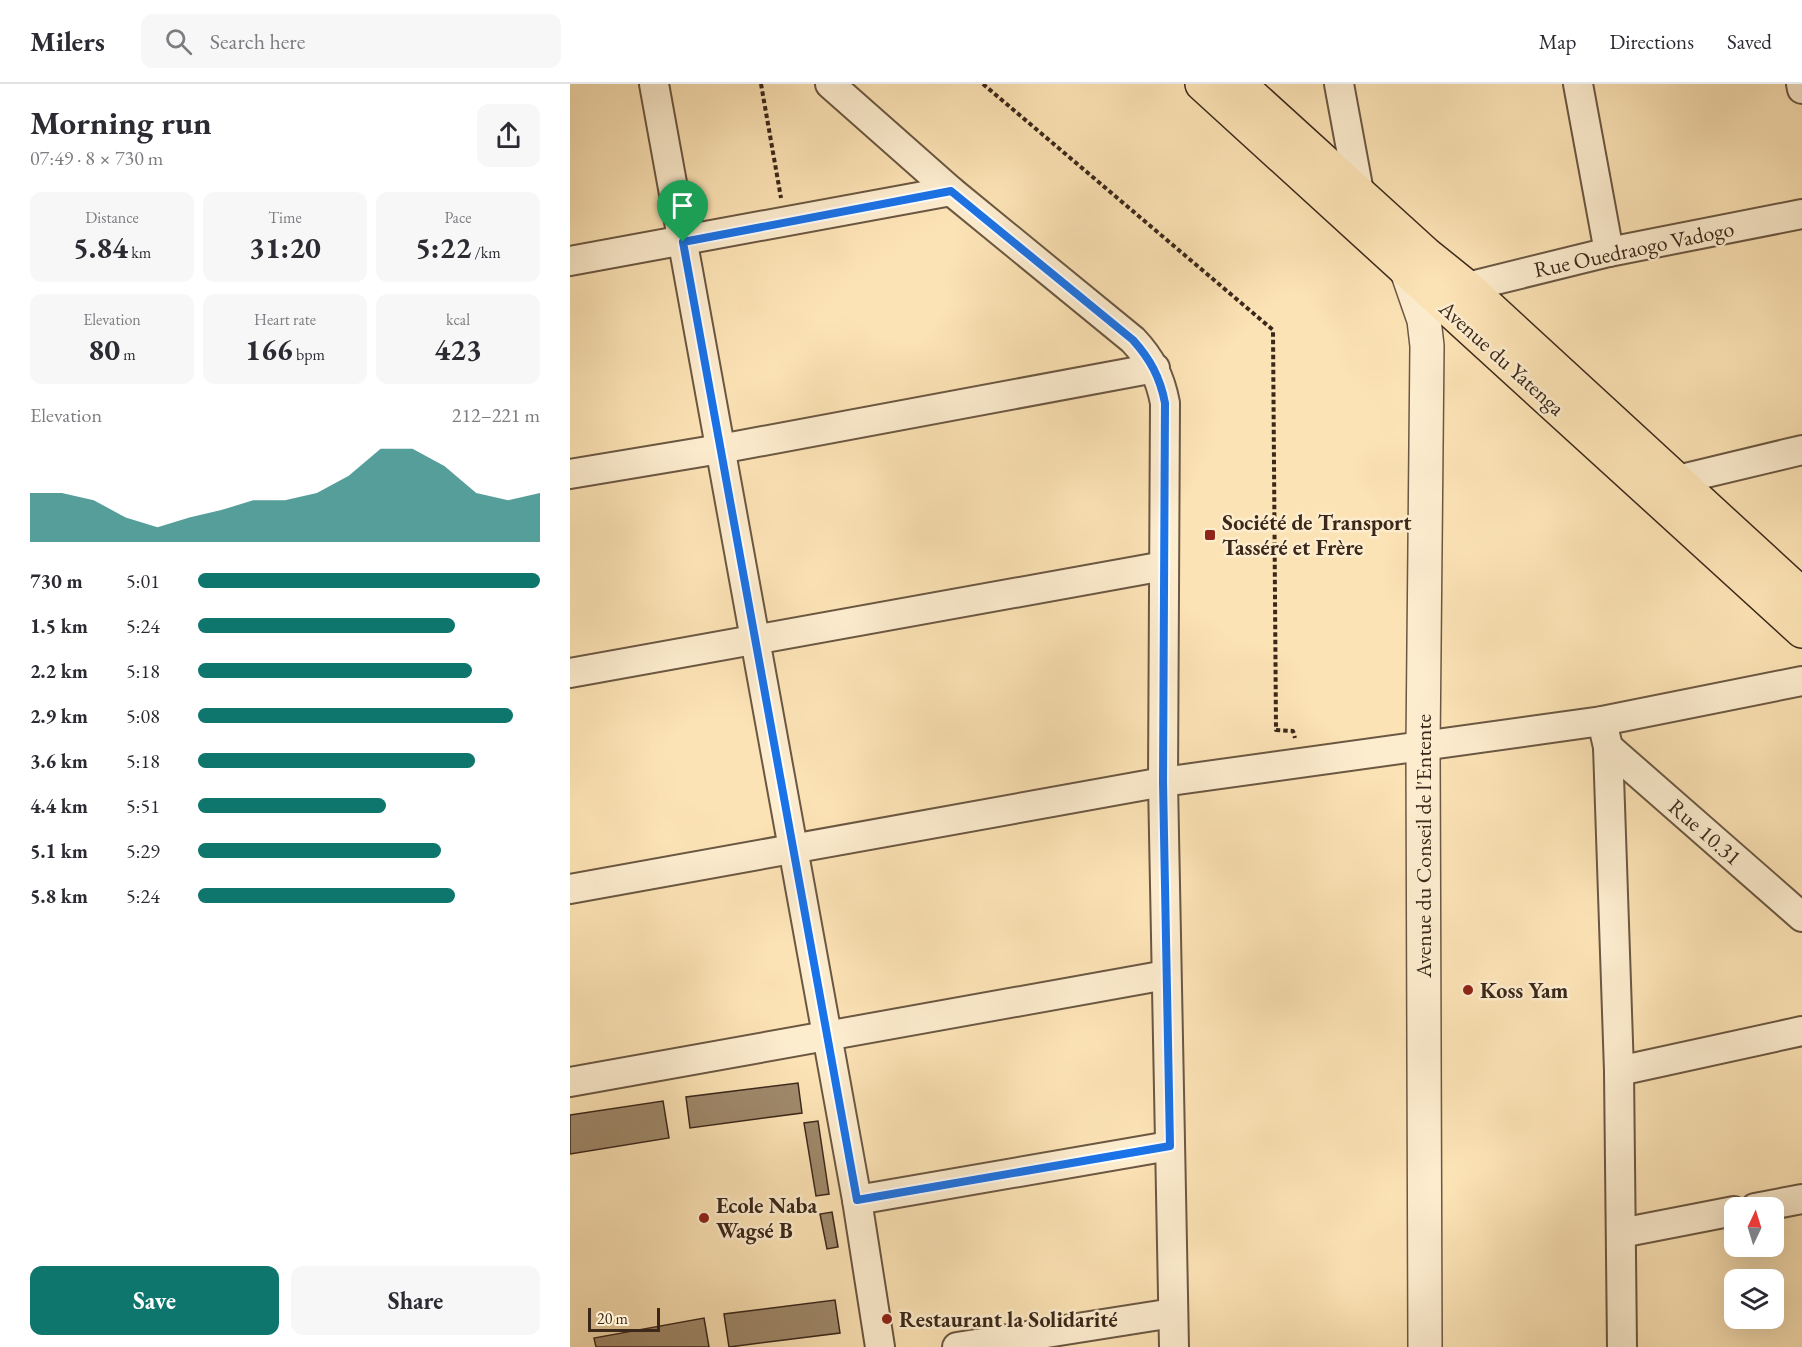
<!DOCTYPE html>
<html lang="en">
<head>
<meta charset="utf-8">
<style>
	body { margin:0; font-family:"EB Garamond",serif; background:#f7f7f7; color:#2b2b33; height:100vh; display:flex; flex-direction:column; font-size:22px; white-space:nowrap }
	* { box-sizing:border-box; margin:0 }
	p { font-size:20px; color:#7c7c81 }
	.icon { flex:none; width:33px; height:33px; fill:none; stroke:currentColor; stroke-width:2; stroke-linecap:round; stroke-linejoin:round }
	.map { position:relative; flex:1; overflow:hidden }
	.drawer { display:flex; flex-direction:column; background:#fff; width:570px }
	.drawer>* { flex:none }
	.needle { width:39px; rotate:4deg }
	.buttons { position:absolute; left:1154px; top:1113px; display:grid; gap:12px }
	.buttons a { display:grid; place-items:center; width:60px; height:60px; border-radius:12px; background:#fff; box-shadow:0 6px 24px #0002; font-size:30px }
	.scale { position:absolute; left:18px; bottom:15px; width:72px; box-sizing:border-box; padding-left:6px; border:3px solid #3b281b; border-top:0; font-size:16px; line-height:21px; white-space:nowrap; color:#3b281b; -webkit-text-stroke:4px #fdedcf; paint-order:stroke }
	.pin { position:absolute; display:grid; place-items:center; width:51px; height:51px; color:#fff; margin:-62px -26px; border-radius:50% 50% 50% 0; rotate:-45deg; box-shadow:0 0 6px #0007 }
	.pin .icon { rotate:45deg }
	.round { display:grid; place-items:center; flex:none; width:63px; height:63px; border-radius:12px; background:#f7f7f7 }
	.overview { display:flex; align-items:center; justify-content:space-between; height:102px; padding:0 30px }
	h1 { font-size:33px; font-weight:700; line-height:45px }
	.metrics { display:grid; grid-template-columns:repeat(3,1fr); gap:9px; height:102px; padding:6px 30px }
	.metrics div { display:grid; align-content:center; border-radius:12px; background:#f7f7f7; text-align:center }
	.metrics b { font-size:30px; font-weight:700 }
	.metrics small { font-size:16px; font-weight:400 }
	.metrics p { font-size:16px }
	.chart { height:168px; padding:12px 30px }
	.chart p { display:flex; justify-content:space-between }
	.chart svg { width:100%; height:108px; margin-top:6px; fill:#0f766e; opacity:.7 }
	.action { display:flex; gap:12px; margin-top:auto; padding:12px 30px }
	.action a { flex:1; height:69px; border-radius:12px; background:#0f766e; color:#fff; font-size:24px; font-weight:700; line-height:69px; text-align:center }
	.action a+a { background:#f7f7f7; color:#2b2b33 }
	ul { padding:0 30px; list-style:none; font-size:20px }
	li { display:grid; grid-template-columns:96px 72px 1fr; align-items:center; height:45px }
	li i { height:15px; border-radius:8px; background:#0f766e }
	header { display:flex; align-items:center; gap:36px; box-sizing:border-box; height:84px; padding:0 30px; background:#fff; border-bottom:2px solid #e1e1e2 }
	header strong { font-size:28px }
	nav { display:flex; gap:33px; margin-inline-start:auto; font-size:21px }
	.search { width:420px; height:54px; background:#f7f7f7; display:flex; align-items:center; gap:15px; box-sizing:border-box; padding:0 21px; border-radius:12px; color:#7c7c81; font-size:22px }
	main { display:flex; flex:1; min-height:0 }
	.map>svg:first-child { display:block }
	.building { fill:#9f896b; stroke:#3b281b; stroke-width:1.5 }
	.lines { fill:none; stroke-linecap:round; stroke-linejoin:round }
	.minor-casing { stroke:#6b5742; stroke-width:32 }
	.tertiary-casing { stroke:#6b5742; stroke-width:36 }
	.primary-casing { stroke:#3b281b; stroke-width:36 }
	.path { stroke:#3b281b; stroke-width:4; stroke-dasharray:4.5 3; stroke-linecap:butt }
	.minor { stroke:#fdedcf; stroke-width:28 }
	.tertiary { stroke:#fdedcf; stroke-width:33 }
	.primary { stroke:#fce3b5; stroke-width:33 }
	.route-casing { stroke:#fff; stroke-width:12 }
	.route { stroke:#1a73e8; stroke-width:8 }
	.poi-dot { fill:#8f2418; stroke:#fdedcf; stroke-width:2 }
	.labels { text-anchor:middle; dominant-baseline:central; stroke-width:5; stroke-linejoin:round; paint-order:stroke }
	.street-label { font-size:22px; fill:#3b281b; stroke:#fdedcf }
	.poi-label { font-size:22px; font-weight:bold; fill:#3b281b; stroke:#fdedcf; text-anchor:start }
</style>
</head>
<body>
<header>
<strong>Milers</strong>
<div class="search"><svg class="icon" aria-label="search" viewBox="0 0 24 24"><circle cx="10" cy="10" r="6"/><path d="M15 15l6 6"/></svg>Search here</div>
<nav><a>Map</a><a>Directions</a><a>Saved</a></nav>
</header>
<main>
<section class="drawer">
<div class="overview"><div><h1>Morning run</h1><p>07:49 · 8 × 730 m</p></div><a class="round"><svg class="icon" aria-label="share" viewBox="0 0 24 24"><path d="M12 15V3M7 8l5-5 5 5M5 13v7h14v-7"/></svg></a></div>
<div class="metrics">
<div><p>Distance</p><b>5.84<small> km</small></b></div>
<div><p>Time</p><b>31:20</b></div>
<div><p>Pace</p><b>5:22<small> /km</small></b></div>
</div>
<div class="metrics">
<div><p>Elevation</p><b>80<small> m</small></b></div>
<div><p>Heart rate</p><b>166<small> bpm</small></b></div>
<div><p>kcal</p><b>423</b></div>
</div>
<div class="chart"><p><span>Elevation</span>212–221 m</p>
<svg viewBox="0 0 160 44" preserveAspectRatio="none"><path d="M0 44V24L10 24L20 27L30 34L40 38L50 34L60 31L70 27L80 27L90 24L100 17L110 6L120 6L130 13L140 24L150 27L160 24V44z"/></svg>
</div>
<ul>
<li><b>730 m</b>5:01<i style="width:100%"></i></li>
<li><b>1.5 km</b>5:24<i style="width:75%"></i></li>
<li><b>2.2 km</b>5:18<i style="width:80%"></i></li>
<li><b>2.9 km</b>5:08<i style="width:92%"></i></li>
<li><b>3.6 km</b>5:18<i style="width:81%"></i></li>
<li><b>4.4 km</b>5:51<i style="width:55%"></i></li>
<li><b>5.1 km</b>5:29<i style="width:71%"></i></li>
<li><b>5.8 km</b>5:24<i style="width:75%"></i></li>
</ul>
<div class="action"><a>Save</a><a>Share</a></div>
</section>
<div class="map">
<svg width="1232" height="1263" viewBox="0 0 1232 1263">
	<rect width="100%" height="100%" fill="#fce3b5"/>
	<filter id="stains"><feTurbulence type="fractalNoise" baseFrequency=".00333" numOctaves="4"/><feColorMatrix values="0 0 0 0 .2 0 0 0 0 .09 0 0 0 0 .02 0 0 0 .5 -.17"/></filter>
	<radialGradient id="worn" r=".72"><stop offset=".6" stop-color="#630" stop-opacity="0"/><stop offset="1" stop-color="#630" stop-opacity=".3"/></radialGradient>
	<g class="building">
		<polygon points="228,999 232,1029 120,1044 116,1013"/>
		<polygon points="93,1017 99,1054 0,1070 0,1031"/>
		<polygon points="248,1037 259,1110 246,1112 234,1039"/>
		<polygon points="262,1128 268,1163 257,1165 250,1130"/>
		<polygon points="265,1216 270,1249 159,1263 154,1230"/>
		<polygon points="134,1234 139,1263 26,1263 24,1254"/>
	</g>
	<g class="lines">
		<g class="minor-casing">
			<g id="minor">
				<polyline points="84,0 287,1116 310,1263"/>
				<path d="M260,0l121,107 182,149c18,19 27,37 32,63l-2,379 11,565"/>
				<polyline points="769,0 789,108"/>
				<polyline points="1008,0 1039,168"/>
				<polyline points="1231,0 1232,5"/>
				<polyline points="0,177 381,107"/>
				<polyline points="897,203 1039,168 1232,130"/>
				<polyline points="0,390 150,365 585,284"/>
				<polyline points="1107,396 1232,366"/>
				<polyline points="0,589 594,482"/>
				<polyline points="1032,637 1038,663 1049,987 1052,1263"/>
				<polyline points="1038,663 1232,833"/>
				<polyline points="0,805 593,698 1032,637 1232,597"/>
				<polyline points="1049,987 1232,947"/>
				<polyline points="0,998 596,891"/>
				<polyline points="287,1116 599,1062"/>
				<polyline points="1185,1124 1232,1115"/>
				<polyline points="1051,1149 1164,1127"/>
				<polyline points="387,1263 603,1229"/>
			</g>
		</g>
		<g class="tertiary-casing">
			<polyline id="tertiary" points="837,187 854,236 857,262 853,663 855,1263"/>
		</g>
		<g class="primary-casing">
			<g id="primary">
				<polyline points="632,0 1232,547"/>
				<polyline points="669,0 856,170 897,203 1232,511"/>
			</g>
		</g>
		<g class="path">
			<polyline points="191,0 211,114"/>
			<polyline points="413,0 703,246 706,646 723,647 725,654"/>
		</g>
		<use href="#minor" class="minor"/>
		<use href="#tertiary" class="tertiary"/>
		<use href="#primary" class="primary"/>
	</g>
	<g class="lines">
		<g class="route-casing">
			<path id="route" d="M381,107l182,149c17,19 27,37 32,63l-2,379 7,364 -313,54 -174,-958z"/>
		</g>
		<use href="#route" class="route"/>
	</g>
	<g class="poi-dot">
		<rect x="634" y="445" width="12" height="12" rx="3"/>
		<circle cx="898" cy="906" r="6"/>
		<circle cx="134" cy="1134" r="6"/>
		<circle cx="317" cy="1235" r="6"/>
	</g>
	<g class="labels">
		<g class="street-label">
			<text transform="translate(1064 165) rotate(-12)">Rue Ouedraogo Vadogo</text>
			<text transform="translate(932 274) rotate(42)">Avenue du Yatenga</text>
			<text transform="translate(1135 748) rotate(41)">Rue 10.31</text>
			<text transform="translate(853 762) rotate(-90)">Avenue du Conseil de l'Entente</text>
		</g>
		<g class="poi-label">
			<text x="652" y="438">Société de Transport<tspan x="652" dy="25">Tasséré et Frère</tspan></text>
			<text x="910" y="906">Koss Yam</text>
			<text x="146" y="1121">Ecole Naba<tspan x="146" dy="25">Wagsé B</tspan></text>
			<text x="329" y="1235">Restaurant la Solidarité</text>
		</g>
	</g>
	<rect width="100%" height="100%" filter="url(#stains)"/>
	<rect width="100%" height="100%" fill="url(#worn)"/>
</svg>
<div class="buttons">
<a><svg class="needle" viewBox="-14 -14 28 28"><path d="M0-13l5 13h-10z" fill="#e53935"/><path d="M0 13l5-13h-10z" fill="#7c7c81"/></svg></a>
<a><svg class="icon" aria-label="layers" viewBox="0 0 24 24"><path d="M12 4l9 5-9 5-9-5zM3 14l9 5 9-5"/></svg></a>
</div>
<div class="scale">20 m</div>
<div class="pin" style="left:113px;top:158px;background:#1e9e55"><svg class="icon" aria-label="arrive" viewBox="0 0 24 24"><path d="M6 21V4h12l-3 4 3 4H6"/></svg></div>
</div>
</main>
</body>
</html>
